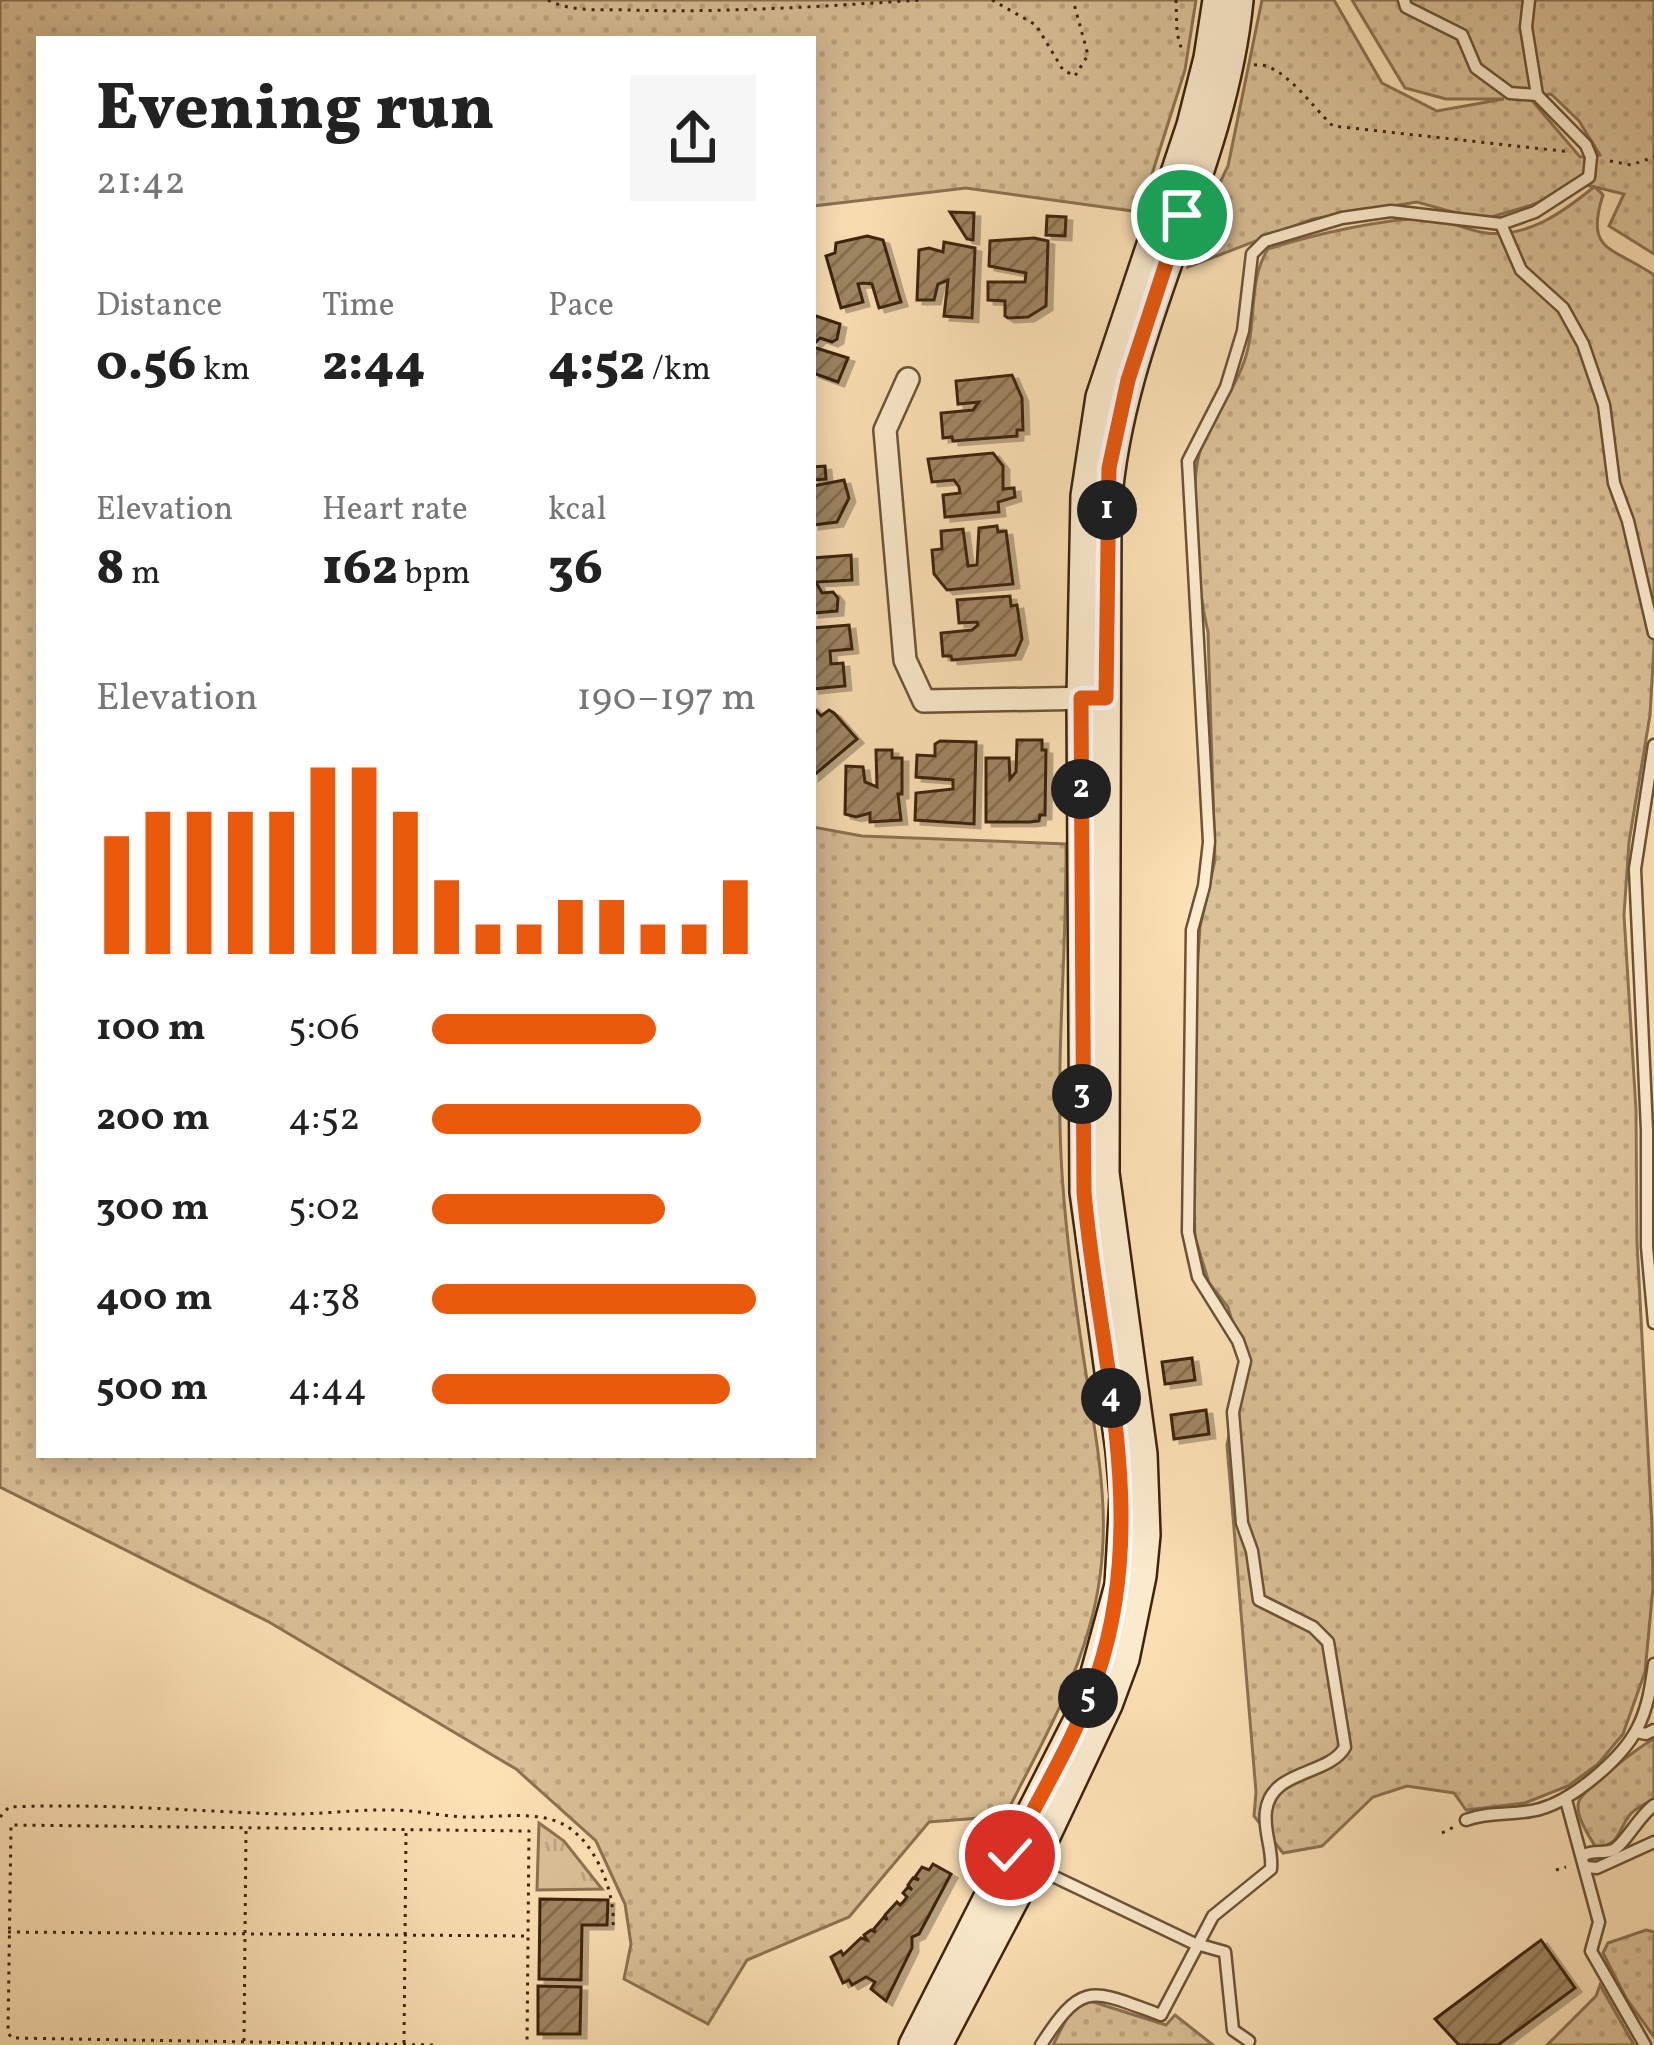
<!DOCTYPE html>
<html lang="en">
<head>
<meta charset="utf-8">
<style>
	body { margin:0; font-family:Vollkorn,serif; background:#f6f6f6; color:#222; height:100vh; display:flex; flex-direction:column; font-size:45px; white-space:nowrap }
	* { box-sizing:border-box; margin:0 }
	p { font-size:39px; color:#767676 }
	.icon { flex:none; width:66px; height:66px; fill:none; stroke:currentColor; stroke-width:2; stroke-linecap:round; stroke-linejoin:round }
	.map { position:relative; flex:1; overflow:hidden }
	.sheet { position:absolute; left:36px; top:36px; width:780px; height:1422px; display:flex; flex-direction:column; background:#fff; border-radius:0px; box-shadow:0 6px 30px #0003 }
	.sheet>* { flex:none }
	.pin { position:absolute; display:grid; place-items:center; width:102px; height:102px; color:#fff; margin:-51px; border:6px solid #fff; border-radius:50%; box-shadow:0 3px 12px #0007 }
	.km { position:absolute; width:60px; height:60px; margin:-30px; border-radius:50%; background:#222; color:#fff; font-size:33px; line-height:60px; text-align:center }
	.round { display:grid; place-items:center; flex:none; width:126px; height:126px; border-radius:0px; background:#f6f6f6 }
	.head { display:flex; align-items:center; justify-content:space-between; height:204px; padding:0 60px }
	h1 { font-size:66px; font-weight:800; line-height:90px }
	.metrics { display:grid; grid-template-columns:repeat(3,1fr); gap:18px; height:204px; padding:12px 60px }
	.metrics div { display:grid; align-content:center }
	.metrics b { font-size:51px; font-weight:800 }
	.metrics small { font-size:33px; font-weight:400 }
	.metrics p { font-size:33px }
	.chart { height:336px; padding:24px 60px }
	.chart p { display:flex; justify-content:space-between }
	.chart svg { width:100%; height:216px; margin-top:12px; stroke:#ea580c; stroke-width:6 }
	ul { padding:0 60px; list-style:none; font-size:39px }
	li { display:grid; grid-template-columns:192px 144px 1fr; align-items:center; height:90px }
	li i { height:30px; border-radius:15px; background:#ea580c }
	.map>svg:first-child { display:block }
	.grass { fill:url(#grass-dots); stroke:#8c7252; stroke-width:3; fill-rule:evenodd }
	.park { fill:url(#park-tufts); stroke:#8c7252; stroke-width:3 }
	.building { fill:url(#building-hatch); stroke:#3c240b; stroke-width:3; filter:url(#shadow) }
	.lines { fill:none; stroke-linecap:round; stroke-linejoin:round }
	.service-casing { stroke:#6c5336; stroke-width:15 }
	.minor-casing { stroke:#6c5336; stroke-width:26 }
	.secondary-casing { stroke:#3c240b; stroke-width:32 }
	.path { stroke:#3c240b; stroke-width:3; stroke-dasharray:3 6; stroke-linecap:butt }
	.service { stroke:#fdeccf; stroke-width:10 }
	.minor { stroke:#fdeccf; stroke-width:21 }
	.secondary { stroke:#fdeccf; stroke-width:27 }
	.route-casing { stroke:#fff; stroke-width:24 }
	.route { stroke:#ea580c; stroke-width:15 }
</style>
</head>
<body>
<div class="map">
<svg width="1654" height="2045" viewBox="0 0 1654 2045">
	<defs>
		<pattern id="grass-dots" width="8" height="8" patternUnits="userSpaceOnUse" patternTransform="scale(3)"><rect width="8" height="8" fill="#dbc198"/><path d="M2 2h.1M6 6h.1" fill="none" stroke="#bda682" stroke-width="1.8" stroke-linecap="round"/></pattern>
		<pattern id="park-tufts" width="24" height="20" patternUnits="userSpaceOnUse" patternTransform="scale(3)"><rect width="24" height="20" fill="#dbc198"/><path d="M3 7l-1-3M5 7V3M7 7l1-3M15 17l-1-3M17 17v-4M19 17l1-3" fill="none" stroke="#bda682"/></pattern>
		<pattern id="building-hatch" width="6" height="6" patternUnits="userSpaceOnUse" patternTransform="scale(3)"><rect width="6" height="6" fill="#a08663"/><path d="M-1 1l2-2M0 6l6-6M5 7l2-2" fill="none" stroke="#846d50"/></pattern>
		<filter id="shadow"><feDropShadow dx="6" dy="4" stdDeviation="0" flood-color="#0004"/></filter>
	</defs>
	<rect width="100%" height="100%" fill="#fce1b5"/>
	<filter id="stains"><feTurbulence type="fractalNoise" baseFrequency=".00167" numOctaves="4"/><feColorMatrix values="0 0 0 0 .2 0 0 0 0 .09 0 0 0 0 .02 0 0 0 .5 -.17"/></filter>
	<radialGradient id="worn" r=".72"><stop offset=".6" stop-color="#630" stop-opacity="0"/><stop offset="1" stop-color="#630" stop-opacity=".3"/></radialGradient>
	<g class="grass">
		<path d="M0,0h1196l-11,70 -45,142 -174,-24 -153,18v-167h-774v1416h774v-628l49,9 204,8c1,104 -10,207 -5,311 3,66 12,133 22,199 14,95 34,175 7,271 -19,69 -53,127 -85,191l-76,6 -80,95 -102,43 -39,64 -84,-45 7,-35 -6,-40 -29,-63 -80,-72 -247,-147 -269,-135z"/>
		<path d="M1262,0h72l48,83 55,28 67,-12h-58l-41,-11 -53,-88h302v254l-45,-28 15,-32 -29,-7 8,8c-19,58 11,52 51,80v371l-4,69 -21,127 -5,73 12,195 1,133 15,283 1,62 -8,84 -22,62 -25,30 -30,22 -43,17 -59,7 -12,-17 -47,-7 -34,11 -51,49 -39,7 -29,-37 2,-24 -29,-347 17,-82 -16,-56 -19,-24 -14,-46 -5,-161 10,-149 15,-67 -7,-228c-10,-43 -21,-143 -7,-184 12,-35 39,-63 47,-100 8,-33 1,-69 20,-99 40,-13 123,-33 164,-30 19,2 36,12 54,14 42,5 77,-21 108,-46l-13,-3 -49,21 -51,15 -64,-18 -104,17 -125,48 2,-22 38,-79zM1551,94l28,27 21,34 -20,2 -51,-60z"/>
		<path d="M1654,1739v60c-8,5 -20,9 -25,17 -11,15 -11,32 -34,30 -6,-10 -21,-32 -16,-45 5,-12 62,-56 75,-62z"/>
		<polygon points="1646,1930 1654,1932 1654,2037 1626,1998 1603,1953 1608,1943"/>
		<polygon points="1600,1985 1634,2045 1547,2045 1596,1996"/>
		<polygon points="1090,2001 1166,2025 1175,2015 1213,2045 1053,2045 1071,2010"/>
	</g>
	<polygon class="park" points="539,1823 564,1841 602,1889 537,1890"/>
	<g class="building">
		<polygon points="950,212 974,213 973,240 967,239"/>
		<polygon points="1047,216 1066,217 1065,236 1046,235"/>
		<polygon points="867,236 883,240 901,302 879,308 872,284 863,283 858,284 863,302 841,308 826,256 835,253 836,243"/>
		<polygon points="1034,238 1048,241 1046,306 1028,317 1008,318 1005,316 1005,301 988,300 988,282 1025,282 1026,273 989,266 990,241"/>
		<polygon points="944,242 975,248 972,318 944,316 948,280 938,284 934,300 917,300 919,250 929,248 943,252"/>
		<polygon points="813,315 840,324 837,339 832,342 820,338 813,345"/>
		<polygon points="813,347 848,358 838,382 813,373"/>
		<polygon points="1012,375 1022,398 1023,430 1017,430 1017,436 953,441 952,437 943,438 941,413 973,410 979,402 958,404 956,381"/>
		<polygon points="993,453 1003,466 1003,489 1014,488 1015,497 998,502 999,512 945,517 943,495 960,493 959,487 954,480 932,482 928,459"/>
		<polygon points="825,466 826,479 813,480 813,467"/>
		<polygon points="844,480 849,498 837,522 813,525 813,486"/>
		<polygon points="997,526 998,532 1006,531 1013,584 947,590 934,574 932,550 942,549 941,531 963,529 968,566 977,565 979,528"/>
		<polygon points="851,555 852,580 816,582 822,593 833,592 838,598 837,611 813,613 813,558"/>
		<polygon points="1010,596 1011,606 1017,605 1022,639 1015,655 952,660 951,656 943,656 941,633 972,630 978,625 977,622 959,623 957,600"/>
		<polygon points="849,625 852,649 830,651 831,664 843,663 845,686 813,689 813,628"/>
		<polygon points="813,707 821,716 829,710 834,713 857,739 813,776"/>
		<polygon points="1017,740 1042,740 1042,750 1046,750 1045,815 1040,815 1039,821 1030,822 986,822 986,758 1009,758 1010,779 1016,772"/>
		<polygon points="940,741 976,742 974,824 915,820 916,793 953,789 953,780 916,777 917,755 935,756 935,744"/>
		<polygon points="876,750 892,750 892,758 902,758 902,794 898,794 901,820 870,822 870,813 856,817 845,814 846,766 863,767 865,782 877,787"/>
		<polygon points="1192,1358 1195,1380 1165,1384 1162,1362"/>
		<polygon points="1206,1410 1209,1434 1174,1439 1171,1415"/>
		<polygon points="933,1864 951,1874 919,1934 912,1937 912,1948 886,2001 871,1989 875,1982 866,1977 852,1985 849,1980 843,1983 831,1957 841,1951 843,1955 861,1938 867,1940 864,1935 871,1930 876,1932 873,1930 884,1917 887,1920 885,1915 897,1902 900,1905 904,1901 907,1897 903,1893 908,1887 912,1890 908,1885 913,1878 919,1880 915,1877 922,1867 929,1870"/>
		<polygon points="540,1899 608,1900 607,1925 582,1925 581,1980 539,1979"/>
		<polygon points="1541,1940 1575,1988 1498,2045 1459,2045 1435,2019"/>
		<polygon points="538,1986 581,1987 580,2034 538,2034"/>
	</g>
	<g class="lines">
		<g class="service-casing">
			<g id="service">
				<polyline points="1529,0 1526,27 1537,95"/>
				<polyline points="1501,224 1521,270 1563,308 1583,344 1604,405 1614,483 1628,521 1654,633"/>
				<polyline points="1654,745 1635,869 1647,1130 1647,1247 1654,1323"/>
				<polyline points="1636,1732 1646,1734 1654,1730"/>
				<polyline points="1566,1800 1599,1922 1591,1951 1645,2045"/>
				<path d="M1466,1820c24,-9 50,-4 74,-11 33,-9 83,-51 98,-82 10,-20 13,-41 16,-63"/>
				<path d="M1584,1855c10,-5 19,-1 29,-5 11,-5 26,-34 41,-45"/>
				<polyline points="1034,1867 1193,1943 1225,1952 1233,2030 1249,2041"/>
				<polyline points="1586,1867 1597,1868 1654,1842"/>
				<path d="M1041,2045c42,-66 51,-55 120,-30l52,-99 58,-47c2,-20 -8,-39 -5,-58 5,-42 63,-35 79,-64l-17,-105 -15,-15 -54,-27 -7,-49 -10,-28 -9,-111 12,-51 -7,-20 -40,-64 -10,-45 4,-302 12,-44 5,-44 -21,-381 38,-74 17,-56 9,-77 13,-13 77,-23 49,-7 110,13 34,-12 54,-35 2,-20 -5,-12 -49,-50 -27,-2 -34,-25 -14,-33 -56,-28 -2,-7"/>
			</g>
		</g>
		<g class="minor-casing">
			<polyline id="minor" points="908,379 885,430 905,660 924,701 1096,698"/>
		</g>
		<g class="secondary-casing">
			<g id="secondary">
				<polyline points="913,2045 1087,1702 1119,1585 1124,1496 1120,1451 1084,1192 1081,698 1085,496 1100,397 1191,125 1208,58 1217,0"/>
				<path d="M938,2045l94,-179 76,-161 17,-46 17,-83 4,-41 -3,-81 -38,-281 2,-665c12,-177 115,-332 132,-508"/>
			</g>
		</g>
		<g class="path">
			<path d="M548,0c25,13 55,9 83,10 97,3 194,-4 291,-10"/>
			<polyline points="992,0 1036,25 1063,70 1075,76 1088,55 1073,0"/>
			<polyline points="1176,0 1177,33 1182,51"/>
			<path d="M1254,65c28,-4 58,42 79,61l238,26"/>
			<polyline points="1610,161 1631,165 1654,157"/>
			<path d="M0,1817l9,-10c91,-4 182,4 273,7 37,1 73,-5 110,-4 24,0 48,6 73,7 29,1 62,-6 91,4 37,13 60,70 57,106"/>
			<polyline points="1442,1833 1454,1827"/>
			<polyline points="1556,1870 1566,1867"/>
			<polyline points="8,1932 526,1936"/>
			<polyline points="244,2041 246,1830"/>
			<polyline points="404,2043 406,1831"/>
			<polyline points="433,2045 12,2038 8,2033 11,1825 529,1831 527,2045"/>
		</g>
		<use href="#service" class="service"/>
		<use href="#minor" class="minor"/>
		<use href="#secondary" class="secondary"/>
	</g>
	<g class="lines">
		<g class="route-casing">
			<path id="route" d="M1010,1855c30,-60 67,-119 88,-182 53,-160 0,-320 -14,-481l-3,-494h25l3,-230 19,-88 54,-165"/>
		</g>
		<use href="#route" class="route"/>
	</g>
	<rect width="100%" height="100%" filter="url(#stains)"/>
	<rect width="100%" height="100%" fill="url(#worn)"/>
</svg>
<div class="pin" style="left:1182px;top:215px;background:#1e9e55"><svg class="icon" aria-label="arrive" viewBox="0 0 24 24"><path d="M6 21V4h12l-3 4 3 4H6"/></svg></div>
<div class="pin" style="left:1010px;top:1855px;background:#d93025"><svg class="icon" aria-label="check" viewBox="0 0 24 24"><path d="M5 12l5 5 9-10"/></svg></div>
<b class="km" style="left:1107px;top:510px">1</b>
<b class="km" style="left:1081px;top:789px">2</b>
<b class="km" style="left:1082px;top:1094px">3</b>
<b class="km" style="left:1111px;top:1398px">4</b>
<b class="km" style="left:1088px;top:1698px">5</b>
<section class="sheet">
<div class="head"><div><h1>Evening run</h1><p>21:42</p></div><a class="round"><svg class="icon" aria-label="share" viewBox="0 0 24 24"><path d="M12 15V3M7 8l5-5 5 5M5 13v7h14v-7"/></svg></a></div>
<div class="metrics">
<div><p>Distance</p><b>0.56<small> km</small></b></div>
<div><p>Time</p><b>2:44</b></div>
<div><p>Pace</p><b>4:52<small> /km</small></b></div>
</div>
<div class="metrics">
<div><p>Elevation</p><b>8<small> m</small></b></div>
<div><p>Heart rate</p><b>162<small> bpm</small></b></div>
<div><p>kcal</p><b>36</b></div>
</div>
<div class="chart"><p><span>Elevation</span>190–197 m</p>
<svg viewBox="0 0 160 44" preserveAspectRatio="none"><path d="M5 44V20M15 44V15M25 44V15M35 44V15M45 44V15M55 44V6M65 44V6M75 44V15M85 44V29M95 44V38M105 44V38M115 44V33M125 44V33M135 44V38M145 44V38M155 44V29"/></svg>
</div>
<ul>
<li><b>100 m</b>5:06<i style="width:69%"></i></li>
<li><b>200 m</b>4:52<i style="width:83%"></i></li>
<li><b>300 m</b>5:02<i style="width:72%"></i></li>
<li><b>400 m</b>4:38<i style="width:100%"></i></li>
<li><b>500 m</b>4:44<i style="width:92%"></i></li>
</ul>
</section>
</div>
</body>
</html>
